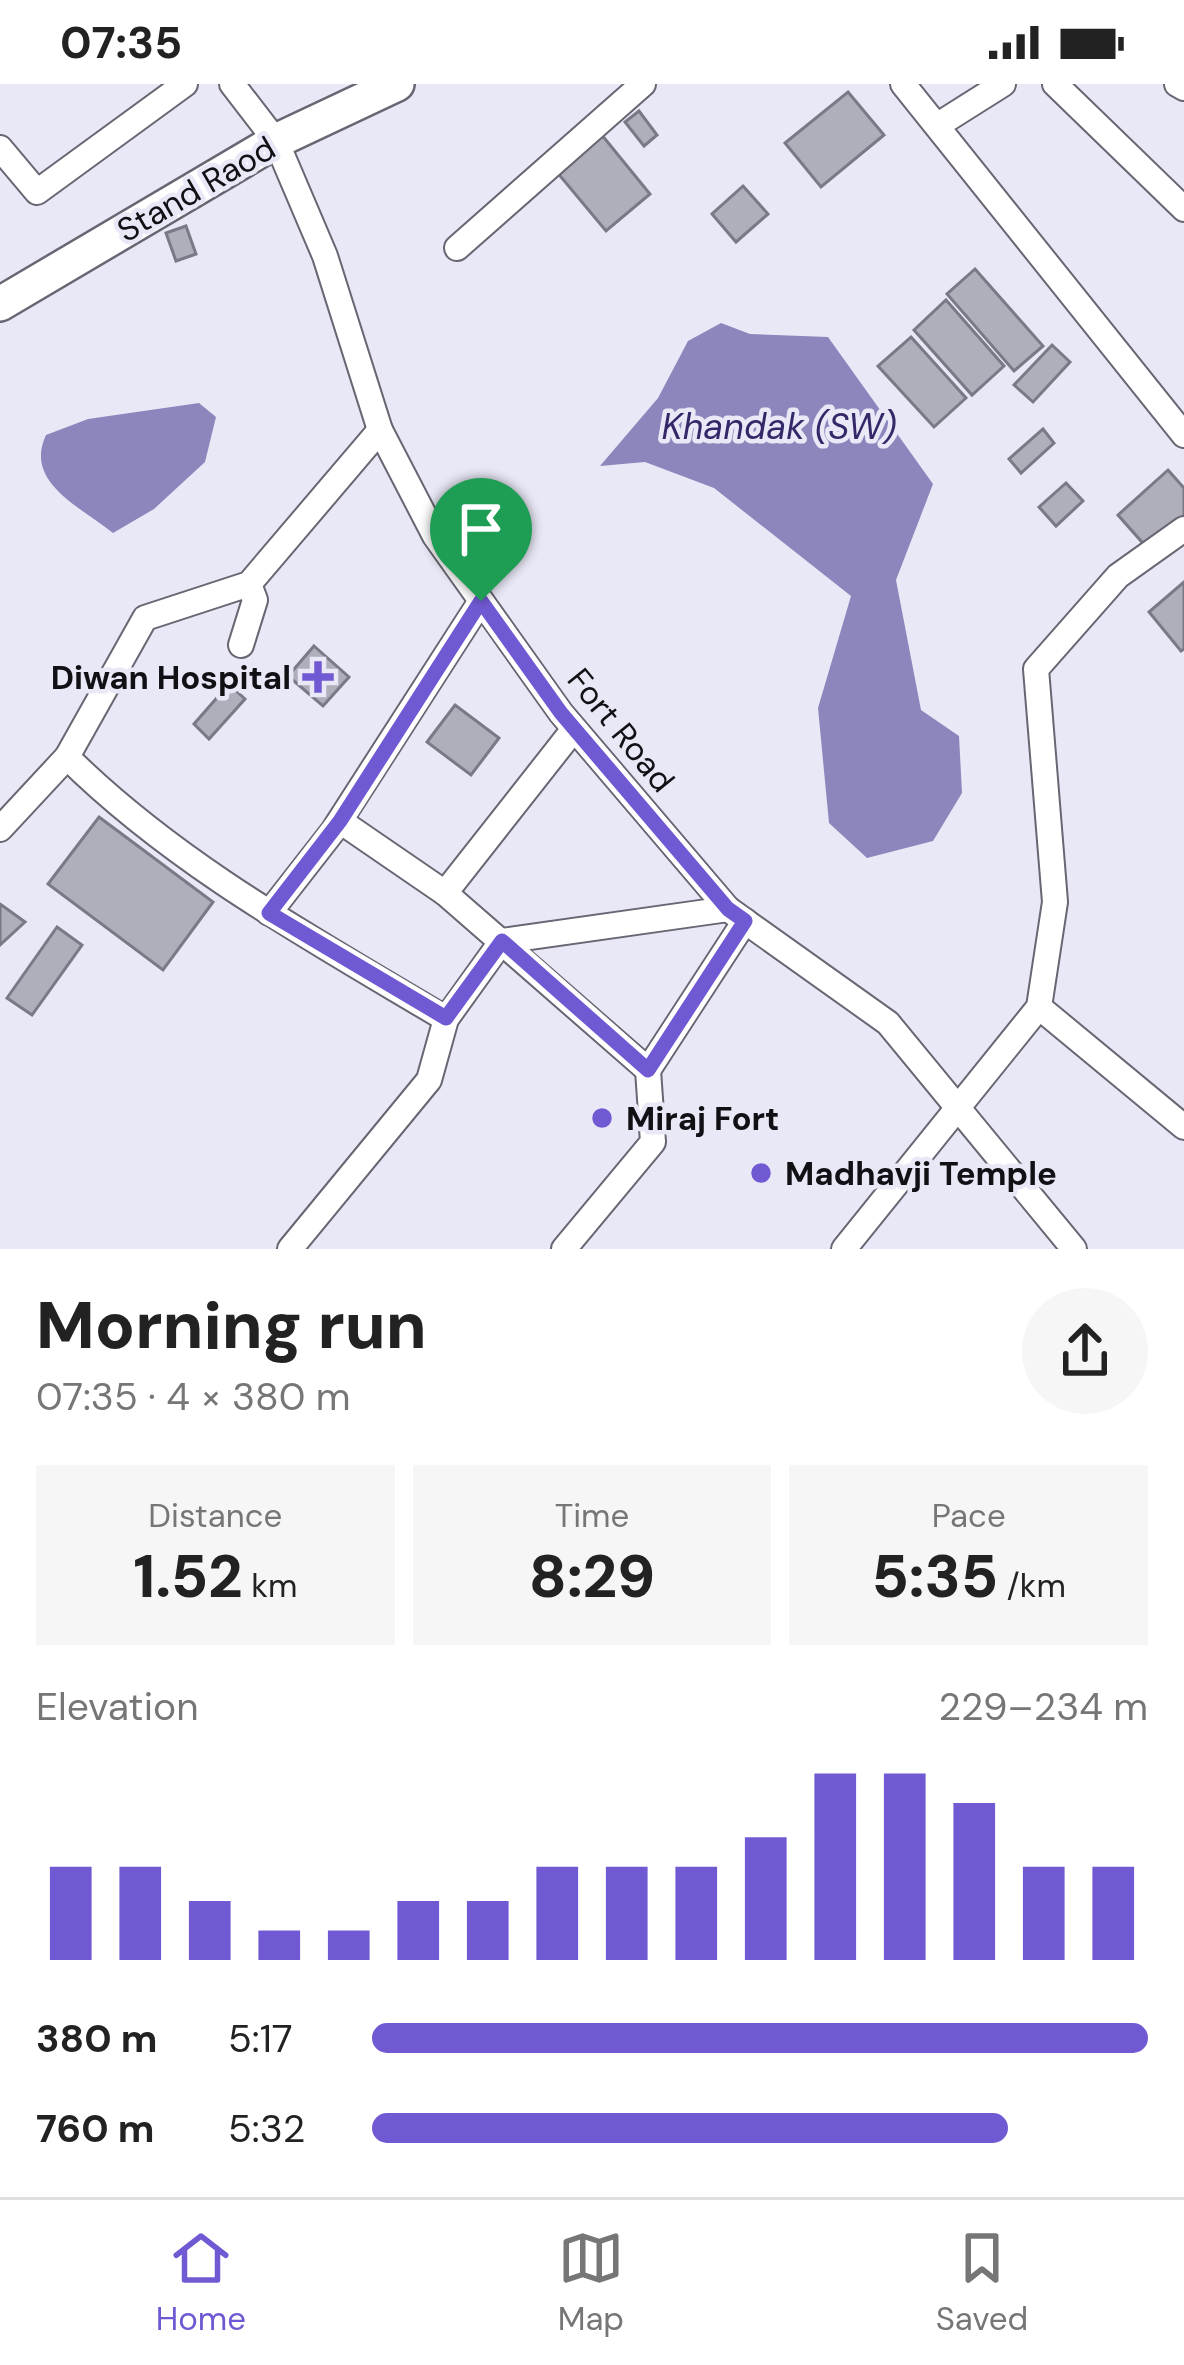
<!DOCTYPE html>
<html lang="en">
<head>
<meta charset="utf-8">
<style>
	body { margin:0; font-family:"DM Sans",sans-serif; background:#f6f6f6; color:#222; height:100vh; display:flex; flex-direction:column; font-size:45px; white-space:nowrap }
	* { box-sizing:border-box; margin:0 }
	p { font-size:39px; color:#767676 }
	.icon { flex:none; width:66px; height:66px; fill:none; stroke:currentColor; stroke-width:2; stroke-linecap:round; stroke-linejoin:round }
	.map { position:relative; height:1165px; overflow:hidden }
	.details { display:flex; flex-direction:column; background:#fff; flex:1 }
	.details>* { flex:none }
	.pin { position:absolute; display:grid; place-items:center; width:102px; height:102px; color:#fff; margin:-123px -51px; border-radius:50% 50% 50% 0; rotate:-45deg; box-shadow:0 0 12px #0007 }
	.pin .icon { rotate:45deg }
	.round { display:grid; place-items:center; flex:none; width:126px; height:126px; border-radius:63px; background:#f6f6f6 }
	.head { display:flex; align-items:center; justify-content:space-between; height:204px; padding:0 36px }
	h1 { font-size:66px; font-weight:800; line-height:90px }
	.metrics { display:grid; grid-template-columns:repeat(3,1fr); gap:18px; height:204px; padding:12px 36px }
	.metrics div { display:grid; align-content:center; border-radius:0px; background:#f6f6f6; text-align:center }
	.metrics b { font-size:60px; font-weight:800 }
	.metrics small { font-size:33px; font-weight:400 }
	.metrics p { font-size:33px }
	.chart { height:336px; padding:24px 36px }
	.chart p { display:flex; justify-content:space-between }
	.chart svg { width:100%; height:216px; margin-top:12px; stroke:#7059d3; stroke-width:6 }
	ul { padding:0 36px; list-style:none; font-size:39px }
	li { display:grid; grid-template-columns:192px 144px 1fr; align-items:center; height:90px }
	li i { height:30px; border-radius:15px; background:#7059d3 }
	.status { display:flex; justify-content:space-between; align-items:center; height:84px; padding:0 60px; background:#fff; direction:ltr }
	.status svg { height:33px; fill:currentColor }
	.tabs { display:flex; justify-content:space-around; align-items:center; height:168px; border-top:3px solid #e0e0e0; background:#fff; font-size:33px; color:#767676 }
	.tabs a { display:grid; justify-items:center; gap:6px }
	.tabs .current { color:#7059d3 }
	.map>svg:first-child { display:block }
	.water { fill:#8b87bc }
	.building { fill:#afaebb; stroke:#7a7a86; stroke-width:3 }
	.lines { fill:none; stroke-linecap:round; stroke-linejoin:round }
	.street-casing { stroke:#676672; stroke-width:28 }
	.secondary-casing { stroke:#676672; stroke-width:38 }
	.street { stroke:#fff; stroke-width:24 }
	.secondary { stroke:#fff; stroke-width:33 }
	.route-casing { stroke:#fff; stroke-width:24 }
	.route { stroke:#7059d3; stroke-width:15 }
	.poi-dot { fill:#7059d3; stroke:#e9e8f6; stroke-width:4.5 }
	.labels { text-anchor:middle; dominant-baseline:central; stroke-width:9; stroke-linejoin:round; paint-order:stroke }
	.street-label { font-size:33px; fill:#101015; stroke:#e9e8f6 }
	.poi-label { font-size:33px; font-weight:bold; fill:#101015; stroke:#e9e8f6; text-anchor:start }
	.water-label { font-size:36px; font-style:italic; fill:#342868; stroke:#e9e8f6 }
</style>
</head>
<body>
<div class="status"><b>07:35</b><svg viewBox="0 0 49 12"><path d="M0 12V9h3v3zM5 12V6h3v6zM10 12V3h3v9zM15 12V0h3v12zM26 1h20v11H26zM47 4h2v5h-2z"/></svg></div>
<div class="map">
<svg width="1184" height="1165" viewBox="0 0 1184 1165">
	<rect width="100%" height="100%" fill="#e9e8f6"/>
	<g class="water">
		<polygon points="721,239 750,250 828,253 933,400 896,496 921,626 959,652 962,709 933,757 867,774 829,739 818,624 851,512 714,404 645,378 600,382 658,314 688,257"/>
		<path d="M199,319l17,14 -11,45 -51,47 -41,24c-34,-27 -89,-51 -67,-98l42,-16z"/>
	</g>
	<g class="building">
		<polygon points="848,8 884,51 821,103 785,59"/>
		<polygon points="639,27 657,51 644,62 625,38"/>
		<polygon points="601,50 650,110 606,147 556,87"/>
		<polygon points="743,102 768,130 736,158 712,130"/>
		<polygon points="186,142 196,170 176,177 166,149"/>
		<polygon points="975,185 1043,262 1014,287 947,210"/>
		<polygon points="946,216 1004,282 972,311 914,246"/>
		<polygon points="911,253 966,314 934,343 878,282"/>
		<polygon points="1052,261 1070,278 1033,318 1014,301"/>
		<polygon points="1043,345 1054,359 1021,389 1009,375"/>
		<polygon points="1168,386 1184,404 1184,434 1149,466 1118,431"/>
		<polygon points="1066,399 1083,417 1056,442 1039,423"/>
		<polygon points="1184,498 1184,565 1181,567 1149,528"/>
		<polygon points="314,562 349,593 323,622 288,592"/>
		<polygon points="229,600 245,615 209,655 194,640"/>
		<polygon points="455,621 499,654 471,691 427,658"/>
		<polygon points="99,733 213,818 163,886 48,800"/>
		<polygon points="0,820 25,838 0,861"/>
		<polygon points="57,843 82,861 32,931 7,914"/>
	</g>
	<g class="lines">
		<g class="street-casing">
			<g id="street">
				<polyline points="232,0 276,57 325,172 380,346 435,452 561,629 728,825 888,939 1074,1165"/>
				<polyline points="903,0 1184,351"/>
				<polyline points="1055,0 1184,125"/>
				<polyline points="1177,0 1184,4"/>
				<polyline points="938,41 1003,0"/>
				<polyline points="0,64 37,108 185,0"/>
				<polyline points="457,164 643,0"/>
				<polyline points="241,561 255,516 249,500"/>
				<path d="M67,673c109,108 247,183 379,262"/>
				<polyline points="340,737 445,809 648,986 745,837"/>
				<polyline points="0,745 67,673 145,534 249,500 380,346"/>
				<polyline points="445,809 574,645"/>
				<polyline points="269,829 333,747 481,517"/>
				<polyline points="1039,923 1184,1043"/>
				<polyline points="290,1165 429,996 446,935 502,857 728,825"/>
				<polyline points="564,1165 653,1058 648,986"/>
				<polyline points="844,1165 1039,923 1055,818 1036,585 1118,492 1184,445"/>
			</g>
		</g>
		<g class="secondary-casing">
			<polyline id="secondary" points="0,220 276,57 397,0"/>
		</g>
		<use href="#street" class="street"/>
		<use href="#secondary" class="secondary"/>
	</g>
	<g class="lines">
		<g class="route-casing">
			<polygon id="route" points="481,517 561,629 728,825 745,837 648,986 502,857 446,934 269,829 340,737"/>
		</g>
		<use href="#route" class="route"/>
	</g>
	<g class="poi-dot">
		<path d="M312 575h12v12h12v12h-12v12h-12v-12h-12v-12h12z"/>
		<circle cx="602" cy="1034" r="12"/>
		<circle cx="761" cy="1089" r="12"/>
	</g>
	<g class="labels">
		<g class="street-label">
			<text transform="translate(196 105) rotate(-30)">Stand Raod</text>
			<text transform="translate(621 646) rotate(51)">Fort Road</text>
		</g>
		<g class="poi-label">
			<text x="291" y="593" text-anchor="end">Diwan Hospital</text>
			<text x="626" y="1034">Miraj Fort</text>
			<text x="785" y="1089">Madhavji Temple</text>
		</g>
		<g class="water-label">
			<text x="779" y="342">Khandak (SW)</text>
		</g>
	</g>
</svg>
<div class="pin" style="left:481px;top:517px;background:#1e9e55"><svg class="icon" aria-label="arrive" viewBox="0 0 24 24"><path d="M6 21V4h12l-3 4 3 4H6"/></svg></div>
</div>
<section class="details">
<div class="head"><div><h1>Morning run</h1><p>07:35 · 4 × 380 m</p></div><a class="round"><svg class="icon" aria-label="share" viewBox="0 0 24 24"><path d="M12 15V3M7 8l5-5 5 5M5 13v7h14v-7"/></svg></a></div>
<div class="metrics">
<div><p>Distance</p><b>1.52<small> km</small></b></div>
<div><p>Time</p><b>8:29</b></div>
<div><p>Pace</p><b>5:35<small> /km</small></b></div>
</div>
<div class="chart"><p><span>Elevation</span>229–234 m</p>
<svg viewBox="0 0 160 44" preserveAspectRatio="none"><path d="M5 44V25M15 44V25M25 44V32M35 44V38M45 44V38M55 44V32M65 44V32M75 44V25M85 44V25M95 44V25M105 44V19M115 44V6M125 44V6M135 44V12M145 44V25M155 44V25"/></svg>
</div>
<ul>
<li><b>380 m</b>5:17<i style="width:100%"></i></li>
<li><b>760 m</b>5:32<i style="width:82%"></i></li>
</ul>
</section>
<nav class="tabs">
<a class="current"><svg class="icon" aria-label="home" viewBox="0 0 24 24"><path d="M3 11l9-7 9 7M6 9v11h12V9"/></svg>Home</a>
<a><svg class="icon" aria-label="map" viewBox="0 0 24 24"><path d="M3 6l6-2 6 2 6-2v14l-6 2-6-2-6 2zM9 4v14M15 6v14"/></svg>Map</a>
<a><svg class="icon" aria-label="saved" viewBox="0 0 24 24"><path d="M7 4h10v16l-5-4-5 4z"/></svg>Saved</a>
</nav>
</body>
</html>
